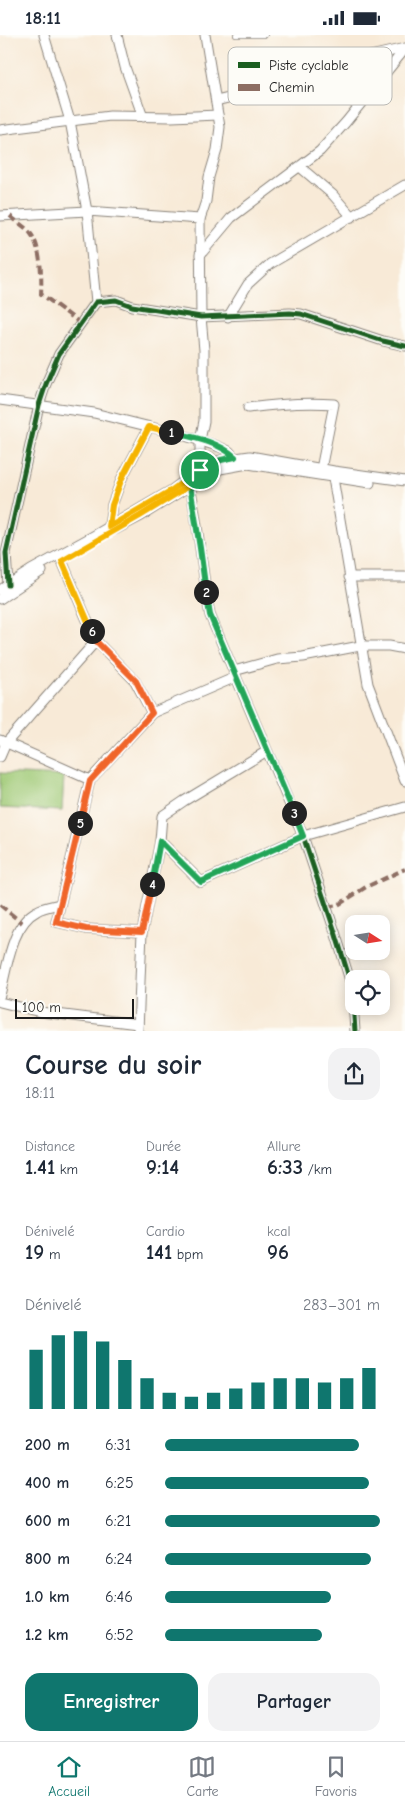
<!DOCTYPE html>
<html lang="fr">
<head>
<meta charset="utf-8">
<style>
	body { margin:0; font-family:"Comic Neue",sans-serif; background:#f2f2f3; color:#1f2937; height:100vh; display:flex; flex-direction:column; font-size:19px; white-space:nowrap }
	* { box-sizing:border-box; margin:0 }
	p { font-size:16px; color:#747a83 }
	.icon { flex:none; width:28px; height:28px; fill:none; stroke:currentColor; stroke-width:2; stroke-linecap:round; stroke-linejoin:round }
	.map { position:relative; height:996px; overflow:hidden }
	.panel { display:flex; flex-direction:column; background:#fff; flex:1 }
	.panel>* { flex:none }
	.needle { width:32px; rotate:102deg }
	.controls { position:absolute; left:345px; top:880px; display:grid; gap:10px }
	.controls a { display:grid; place-items:center; width:45px; height:45px; border-radius:10px; background:#fff; box-shadow:0 2px 12px #0003; font-size:25px }
	.scale { position:absolute; left:15px; bottom:12px; width:119px; box-sizing:border-box; padding-left:5px; border:2px solid #1c1c1c; border-top:0; font-size:14px; line-height:18px; white-space:nowrap; color:#1c1c1c; -webkit-text-stroke:4px #fdfcf7; paint-order:stroke }
	.pin { position:absolute; display:grid; place-items:center; width:42px; height:42px; color:#fff; margin:-21px; border:2px solid #fff; border-radius:50%; box-shadow:0 1px 5px #0007 }
	.km { position:absolute; width:25px; height:25px; margin:-12px; border-radius:50%; background:#222; color:#fff; font-size:14px; line-height:25px; text-align:center }
	.round { display:grid; place-items:center; flex:none; width:52px; height:52px; border-radius:15px; background:#f2f2f3 }
	.overview { display:flex; align-items:center; justify-content:space-between; height:85px; padding:0 25px }
	h1 { font-size:28px; font-weight:800; line-height:38px }
	.metrics { display:grid; grid-template-columns:repeat(3,1fr); gap:8px; height:85px; padding:5px 25px }
	.metrics div { display:grid; align-content:center }
	.metrics b { font-size:21px; font-weight:800 }
	.metrics small { font-size:14px; font-weight:400 }
	.metrics p { font-size:14px }
	.chart { height:140px; padding:10px 25px }
	.chart p { display:flex; justify-content:space-between }
	.chart svg { width:100%; height:90px; margin-top:5px; stroke:#0f766e; stroke-width:6 }
	.button { display:flex; gap:10px; margin-top:auto; padding:10px 25px }
	.button a { flex:1; height:58px; border-radius:15px; background:#0f766e; color:#fff; font-size:20px; font-weight:800; line-height:58px; text-align:center }
	.button a+a { background:#f2f2f3; color:#1f2937 }
	ul { padding:0 25px; list-style:none; font-size:16px }
	li { display:grid; grid-template-columns:80px 60px 1fr; align-items:center; height:38px }
	li i { height:12px; border-radius:6px; background:#0f766e }
	.status { display:flex; justify-content:space-between; align-items:center; height:35px; padding:0 25px; background:#fff; direction:ltr }
	.status svg { height:14px; fill:currentColor }
	.tab-bar { display:flex; justify-content:space-around; align-items:center; height:70px; border-top:1px solid #e0e1e3; background:#fff; font-size:14px; color:#747a83 }
	.tab-bar a { display:grid; justify-items:center; gap:2px }
	.tab-bar .on { color:#0f766e }
	.map>svg:first-child { display:block }
	.green { fill:#9fc975; stroke:#5e7248 }
	.lines { fill:none; stroke-linecap:round; stroke-linejoin:round }
	.service-casing { stroke:#8a837a; stroke-width:6 }
	.minor-casing { stroke:#8a837a; stroke-width:11 }
	.service { stroke:#fff; stroke-width:4.5 }
	.minor { stroke:#fff; stroke-width:9 }
	.quiet { stroke:#8d6e63; stroke-width:4; stroke-dasharray:8 4; stroke-linecap:butt }
	.cycleway-casing { stroke:#fdfcf7; stroke-width:8 }
	.cycleway { stroke:#1b5e20; stroke-width:5 }
	.split-1-casing { stroke:#fff; stroke-width:10 }
	.split-2-casing { stroke:#fff; stroke-width:10 }
	.split-3-casing { stroke:#fff; stroke-width:10 }
	.split-4-casing { stroke:#fff; stroke-width:10 }
	.split-5-casing { stroke:#fff; stroke-width:10 }
	.split-6-casing { stroke:#fff; stroke-width:10 }
	.split-7-casing { stroke:#fff; stroke-width:10 }
	.split-1 { stroke:#f5b400; stroke-width:6 }
	.split-2 { stroke:#22a559; stroke-width:6 }
	.split-3 { stroke:#22a559; stroke-width:6 }
	.split-4 { stroke:#22a559; stroke-width:6 }
	.split-5 { stroke:#f0652b; stroke-width:6 }
	.split-6 { stroke:#f0652b; stroke-width:6 }
	.split-7 { stroke:#f5b400; stroke-width:6 }
	.key { fill:#fdfcf7; stroke:#bab9b5; stroke-width:1 }
	.key-label { font-size:14px; fill:#1c1c1c }
</style>
</head>
<body>
<div class="status"><b>18:11</b><svg viewBox="0 0 49 12"><path d="M0 12V9h3v3zM5 12V6h3v6zM10 12V3h3v9zM15 12V0h3v12zM26 1h20v11H26zM47 4h2v5h-2z"/></svg></div>
<div class="map">
<svg width="405" height="996" viewBox="0 0 405 996">
	<rect width="100%" height="100%" fill="#fdfcf7"/>
	<filter id="ink" filterUnits="userSpaceOnUse"><feTurbulence type="fractalNoise" baseFrequency=".02" numOctaves="2"/><feDisplacementMap in="SourceGraphic" scale="10" xChannelSelector="R" yChannelSelector="G"/><feConvolveMatrix kernelMatrix="1 2 1 2 8 2 1 2 1" color-interpolation-filters="sRGB"/></filter>
	<filter id="wash" filterUnits="userSpaceOnUse"><feTurbulence type="fractalNoise" baseFrequency=".0096" numOctaves="4" result="noise"/><feDisplacementMap in="SourceGraphic" scale="20" xChannelSelector="R" yChannelSelector="G"/><feGaussianBlur stdDeviation="1.12" result="paint"/><feColorMatrix in="noise" values="0 0 0 0 0 0 0 0 0 0 0 0 0 0 0 0 0 1.4 0 .05"/><feComposite in="paint" operator="in"/></filter>
	<g filter="url(#wash)">
		<rect width="100%" height="100%" fill="#f8ead7"/>
		<polygon class="green" points="0,738 64,741 62,776 0,773"/>
	</g>
	<g filter="url(#ink)">
		<g class="lines">
			<g class="service-casing">
				<polyline id="service" points="236,0 265,0"/>
			</g>
			<g class="minor-casing">
				<g id="minor">
					<polyline points="44,0 70,86 87,176 96,267"/>
					<polyline points="117,0 125,32 143,82"/>
					<polyline points="216,66 253,57 340,28 405,13"/>
					<polyline points="0,95 110,81 172,82 218,80"/>
					<polyline points="300,132 333,160 352,182"/>
					<polyline points="0,181 87,176 200,184"/>
					<polyline points="200,220 231,183 320,116 346,87 405,14"/>
					<polyline points="228,282 248,249 270,229 405,150"/>
					<polyline points="0,365 94,378 179,399 217,411 229,416 235,423"/>
					<path d="M248,373c29,-4 57,-6 86,-4l-13,65"/>
					<polyline points="202,443 200,421 200,405 204,386 204,315 201,282 200,184 206,166 209,142 217,115 220,92 205,0"/>
					<polyline points="333,443 368,649 405,746"/>
					<path d="M190,451c9,42 12,86 20,129l93,221 33,99 16,52 3,44"/>
					<polyline points="109,492 112,470 122,443 149,392"/>
					<polyline points="116,494 141,481 202,443 220,434 248,429 370,448"/>
					<polyline points="62,526 96,606 135,646 152,678"/>
					<polyline points="349,542 405,542"/>
					<polyline points="8,550 6,518 39,370 46,349 59,319 96,267 116,265 132,271 201,282 290,278 301,279 383,306 405,311"/>
					<polyline points="0,555 31,535 95,500 172,455 196,437 221,425 250,421 334,436 405,446"/>
					<polyline points="0,564 42,536"/>
					<polyline points="234,636 277,624 303,622 360,611 389,611 405,614"/>
					<polyline points="0,705 90,745"/>
					<polyline points="0,722 6,708 96,606"/>
					<polyline points="160,806 201,847 303,801 405,772"/>
					<polyline points="142,897 86,894 56,887 90,745 152,678 236,642"/>
					<path d="M0,960c7,-26 11,-71 37,-84 6,-4 15,-5 23,-7"/>
					<polyline points="0,967 40,977 138,989"/>
					<polyline points="138,996 142,897 160,806 162,781 184,766 267,716"/>
				</g>
			</g>
			<use href="#service" class="service"/>
			<use href="#minor" class="minor"/>
			<g class="quiet">
				<path d="M10,181c7,6 16,11 21,18 10,13 11,44 10,60l39,29"/>
				<polyline points="0,870 22,888"/>
				<polyline points="327,872 338,870 366,852 405,834"/>
			</g>
			<g class="cycleway-casing">
				<g id="cycleway">
					<path d="M190,451c9,42 12,86 20,129l93,221 33,99 16,52 3,44"/>
					<polyline points="8,550 6,518 39,370 46,349 59,319 96,267 116,265 132,271 201,282 290,278 301,279 383,306 405,311"/>
				</g>
			</g>
			<use href="#cycleway" class="cycleway"/>
		</g>
	</g>
	<g class="lines" filter="url(#ink)">
		<g class="split-1-casing">
			<polyline id="split-1" points="171,397 149,392 122,443 112,470 109,492 172,455 200,435"/>
		</g>
		<g class="split-2-casing">
			<path id="split-2" d="M171,397c21,5 48,10 64,25l-14,3 -21,10 2,8 -12,8 10,62 6,44"/>
		</g>
		<g class="split-3-casing">
			<polyline id="split-3" points="206,557 210,580 294,778"/>
		</g>
		<g class="split-4-casing">
			<polyline id="split-4" points="152,849 160,806 201,847 303,801 294,778"/>
		</g>
		<g class="split-5-casing">
			<polyline id="split-5" points="80,788 56,887 86,894 142,897 152,849"/>
		</g>
		<g class="split-6-casing">
			<polyline id="split-6" points="80,788 90,746 152,678 136,646 96,606 92,596"/>
		</g>
		<g class="split-7-casing">
			<polyline id="split-7" points="92,596 62,526 140,481 202,443 200,435"/>
		</g>
		<use href="#split-1" class="split-1"/>
		<use href="#split-2" class="split-2"/>
		<use href="#split-3" class="split-3"/>
		<use href="#split-4" class="split-4"/>
		<use href="#split-5" class="split-5"/>
		<use href="#split-6" class="split-6"/>
		<use href="#split-7" class="split-7"/>
	</g>
	<rect x="228" y="12" width="164" height="58" rx="8" class="key"/>
	<rect x="238" y="27" width="22" height="6" fill="#1b5e20"/>
	<rect x="238" y="49" width="22" height="7" fill="#8d6e63"/>
	<g class="key-label">
		<text x="269" y="35">Piste cyclable</text>
		<text x="269" y="57">Chemin</text>
	</g>
</svg>
<div class="controls">
<a><svg class="needle" viewBox="-14 -14 28 28"><path d="M0-13l5 13h-10z" fill="#e53935"/><path d="M0 13l5-13h-10z" fill="#747a83"/></svg></a>
<a><svg class="icon" aria-label="locate" viewBox="0 0 24 24"><circle cx="12" cy="12" r="6"/><path d="M12 2v4M12 18v4M2 12h4M18 12h4"/></svg></a>
</div>
<div class="scale">100 m</div>
<div class="pin" style="left:200px;top:435px;background:#1e9e55"><svg class="icon" aria-label="arrive" viewBox="0 0 24 24"><path d="M6 21V4h12l-3 4 3 4H6"/></svg></div>
<b class="km" style="left:171px;top:397px">1</b>
<b class="km" style="left:206px;top:557px">2</b>
<b class="km" style="left:294px;top:778px">3</b>
<b class="km" style="left:152px;top:849px">4</b>
<b class="km" style="left:80px;top:788px">5</b>
<b class="km" style="left:92px;top:596px">6</b>
</div>
<section class="panel">
<div class="overview"><div><h1>Course du soir</h1><p>18:11</p></div><a class="round"><svg class="icon" aria-label="share" viewBox="0 0 24 24"><path d="M12 15V3M7 8l5-5 5 5M5 13v7h14v-7"/></svg></a></div>
<div class="metrics">
<div><p>Distance</p><b>1.41<small> km</small></b></div>
<div><p>Durée</p><b>9:14</b></div>
<div><p>Allure</p><b>6:33<small> /km</small></b></div>
</div>
<div class="metrics">
<div><p>Dénivelé</p><b>19<small> m</small></b></div>
<div><p>Cardio</p><b>141<small> bpm</small></b></div>
<div><p>kcal</p><b>96</b></div>
</div>
<div class="chart"><p><span>Dénivelé</span>283–301 m</p>
<svg viewBox="0 0 160 44" preserveAspectRatio="none"><path d="M5 44V15M15 44V8M25 44V6M35 44V11M45 44V20M55 44V29M65 44V36M75 44V38M85 44V36M95 44V34M105 44V31M115 44V29M125 44V29M135 44V31M145 44V29M155 44V24"/></svg>
</div>
<ul>
<li><b>200 m</b>6:31<i style="width:90%"></i></li>
<li><b>400 m</b>6:25<i style="width:95%"></i></li>
<li><b>600 m</b>6:21<i style="width:100%"></i></li>
<li><b>800 m</b>6:24<i style="width:96%"></i></li>
<li><b>1.0 km</b>6:46<i style="width:77%"></i></li>
<li><b>1.2 km</b>6:52<i style="width:73%"></i></li>
</ul>
<div class="button"><a>Enregistrer</a><a>Partager</a></div>
</section>
<nav class="tab-bar">
<a class="on"><svg class="icon" aria-label="home" viewBox="0 0 24 24"><path d="M3 11l9-7 9 7M6 9v11h12V9"/></svg>Accueil</a>
<a><svg class="icon" aria-label="map" viewBox="0 0 24 24"><path d="M3 6l6-2 6 2 6-2v14l-6 2-6-2-6 2zM9 4v14M15 6v14"/></svg>Carte</a>
<a><svg class="icon" aria-label="saved" viewBox="0 0 24 24"><path d="M7 4h10v16l-5-4-5 4z"/></svg>Favoris</a>
</nav>
</body>
</html>
